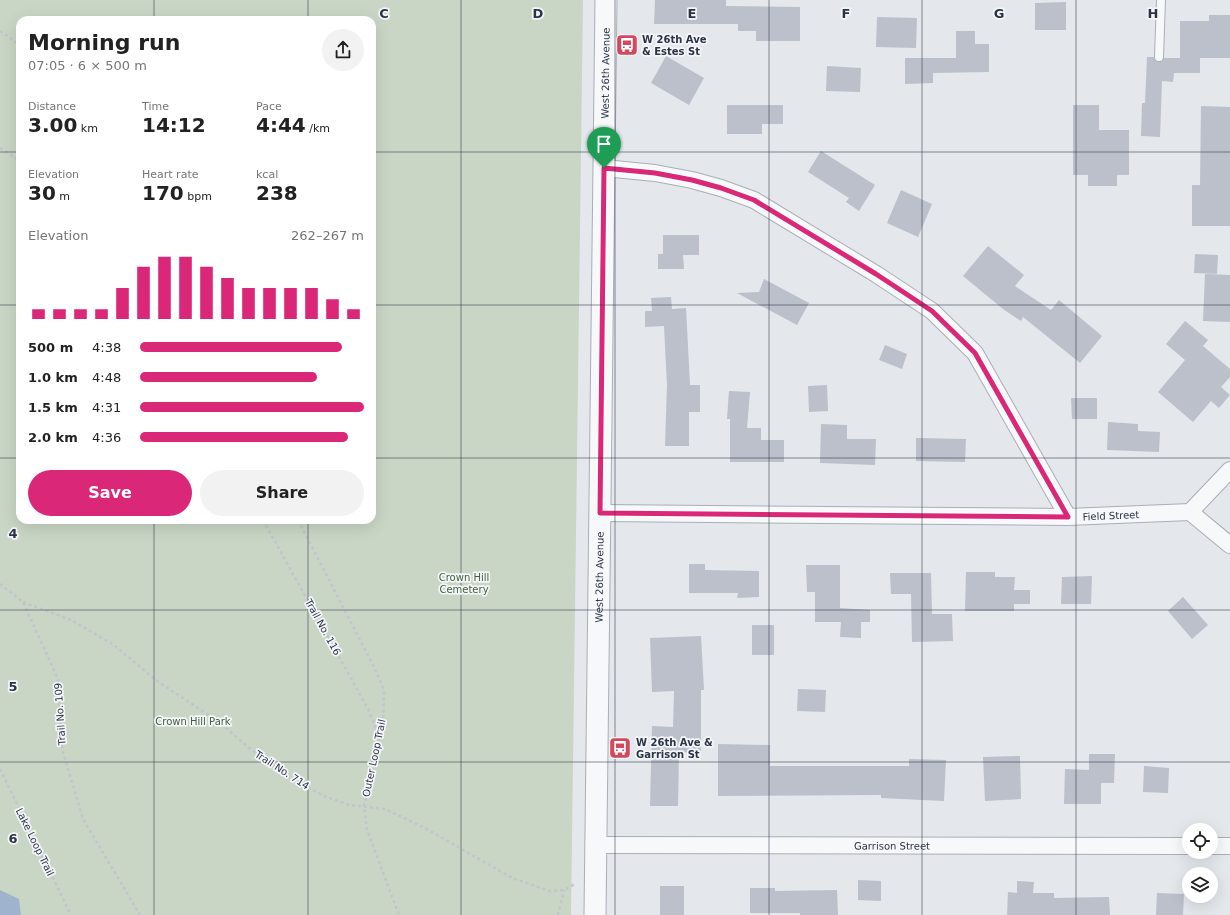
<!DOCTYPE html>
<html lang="en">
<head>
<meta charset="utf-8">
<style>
	body { margin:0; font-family:"DejaVu Sans",sans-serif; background:#f2f2f2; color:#222; height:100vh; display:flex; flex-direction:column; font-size:15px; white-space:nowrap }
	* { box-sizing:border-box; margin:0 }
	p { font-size:13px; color:#767676 }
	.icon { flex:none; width:22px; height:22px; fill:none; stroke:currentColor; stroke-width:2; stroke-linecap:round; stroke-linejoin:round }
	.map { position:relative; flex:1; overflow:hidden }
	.panel { position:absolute; left:16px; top:16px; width:360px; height:508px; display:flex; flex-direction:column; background:#fff; border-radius:12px; box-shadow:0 4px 16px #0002 }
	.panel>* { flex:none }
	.buttons { position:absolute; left:1182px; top:823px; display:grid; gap:8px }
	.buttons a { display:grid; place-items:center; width:36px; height:36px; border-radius:50%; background:#fff; box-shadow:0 4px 16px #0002; font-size:20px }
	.pin { position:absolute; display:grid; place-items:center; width:34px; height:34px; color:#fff; margin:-41px -17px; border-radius:50% 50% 50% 0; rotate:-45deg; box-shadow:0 0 4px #0007 }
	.pin .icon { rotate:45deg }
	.round { display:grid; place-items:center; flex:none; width:42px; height:42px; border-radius:21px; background:#f2f2f2 }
	.overview { display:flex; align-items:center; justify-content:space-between; height:68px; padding:0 12px }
	h1 { font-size:22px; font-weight:700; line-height:30px }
	.figures { display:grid; grid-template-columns:repeat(3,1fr); gap:6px; height:68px; padding:4px 12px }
	.figures div { display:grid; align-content:center }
	.figures b { font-size:20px; font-weight:700 }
	.figures small { font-size:11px; font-weight:400 }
	.figures p { font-size:11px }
	.chart { height:112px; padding:8px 12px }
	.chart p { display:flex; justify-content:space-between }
	.chart svg { width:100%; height:72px; margin-top:4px; stroke:#db2777; stroke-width:6 }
	.button { display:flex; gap:8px; margin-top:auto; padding:8px 12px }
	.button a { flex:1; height:46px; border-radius:24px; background:#db2777; color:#fff; font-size:16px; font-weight:700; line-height:46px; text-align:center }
	.button a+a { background:#f2f2f2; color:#222 }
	ul { padding:0 12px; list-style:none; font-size:13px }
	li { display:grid; grid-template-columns:64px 48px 1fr; align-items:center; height:30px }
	li i { height:10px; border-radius:5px; background:#db2777 }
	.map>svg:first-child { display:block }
	.green { fill:#c9d6c5; fill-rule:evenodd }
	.water { fill:#9fb4cc }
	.building { fill:#bbc0ca }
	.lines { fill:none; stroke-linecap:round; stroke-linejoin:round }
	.service-casing { stroke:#a9aeb7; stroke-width:10 }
	.minor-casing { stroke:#a9aeb7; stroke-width:18 }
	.tertiary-casing { stroke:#a9aeb7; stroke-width:23 }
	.path { stroke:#c2c5cb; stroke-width:2.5; stroke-dasharray:3 3; stroke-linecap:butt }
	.service { stroke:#f7f8fa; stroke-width:8 }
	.minor { stroke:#f7f8fa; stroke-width:16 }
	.tertiary { stroke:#f7f8fa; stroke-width:21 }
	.route-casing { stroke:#fff; stroke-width:8 }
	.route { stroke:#db2777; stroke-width:5 }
	.grid { fill:none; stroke:#2b3445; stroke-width:1; stroke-opacity:0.55 }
	.labels { text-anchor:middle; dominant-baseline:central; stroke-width:3.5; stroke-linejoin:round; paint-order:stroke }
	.poi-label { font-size:10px; font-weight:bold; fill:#2b3445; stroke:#f4f6f9; text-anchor:start }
	.street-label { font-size:10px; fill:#2b3445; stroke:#f4f6f9 }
	.park-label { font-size:10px; fill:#3f6138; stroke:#f4f6f9 }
	.grid-label { font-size:13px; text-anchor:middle; font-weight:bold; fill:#2b3445; stroke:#f4f6f9; stroke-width:3.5; stroke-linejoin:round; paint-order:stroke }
</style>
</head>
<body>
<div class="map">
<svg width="1230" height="915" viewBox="0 0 1230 915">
	<rect width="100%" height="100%" fill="#e4e7ec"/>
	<path class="green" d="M0,0h583l-12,915h-571zM20,20h352v500h-352z"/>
	<polygon class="water" points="0,890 19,899 21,915 0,915"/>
	<g class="building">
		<polygon points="655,0 726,0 726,6 800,7 800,41 756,41 756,31 738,31 738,24 654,24"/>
		<polygon points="1066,2 1066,30 1035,30 1035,3"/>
		<polygon points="1209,15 1230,15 1230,58 1200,58 1200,73 1174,73 1173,82 1162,81 1160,137 1141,136 1142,103 1145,103 1147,57 1154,57 1156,61 1159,62 1164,58 1180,58 1180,21 1209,21"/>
		<polygon points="877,17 917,18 916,48 876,47"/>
		<polygon points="956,31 975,31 975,44 989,44 989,72 933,73 933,83 905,84 905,58 956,58"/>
		<polygon points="666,56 704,78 689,105 651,83"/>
		<polygon points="827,66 861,68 860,92 826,91"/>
		<polygon points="727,105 783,105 783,124 762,124 762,134 727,134"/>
		<polygon points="1073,105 1099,105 1099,130 1129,130 1129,175 1117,175 1117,186 1088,186 1088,175 1073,175"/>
		<polygon points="1201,106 1230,107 1230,226 1192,226 1192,185 1200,185"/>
		<polygon points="821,151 875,185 859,211 846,202 849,198 808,172"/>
		<polygon points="901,190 932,204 918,237 887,223"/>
		<polygon points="663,235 699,235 699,255 683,255 684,269 658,269 658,254 663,254"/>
		<polygon points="988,246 1024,275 1015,286 1051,310 1059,300 1102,336 1080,363 1023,317 1021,321 1003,309 963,276"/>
		<polygon points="1195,254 1218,255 1217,274 1194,273"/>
		<polygon points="1205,274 1230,275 1230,322 1203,321"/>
		<polygon points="764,279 809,303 797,325 737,293 759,292"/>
		<polygon points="671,297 672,309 686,308 690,385 700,385 700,412 689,412 689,446 665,446 667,385 664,326 645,327 645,311 652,311 651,298"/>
		<polygon points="1185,321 1208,340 1203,346 1230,369 1230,377 1221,387 1230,395 1219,408 1211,401 1193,422 1158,392 1185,360 1166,344"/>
		<polygon points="885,345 907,354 902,369 879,360"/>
		<polygon points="827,385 828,411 809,412 808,386"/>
		<polygon points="729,391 750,392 747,428 761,428 761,440 784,440 784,462 730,462 730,419 727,419"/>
		<polygon points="1071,398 1097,398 1097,419 1072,419"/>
		<polygon points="1108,422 1138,424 1138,431 1160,432 1159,452 1107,450"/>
		<polygon points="821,424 847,425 847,439 876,439 875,465 820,463"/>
		<polygon points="916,438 966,439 965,462 916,461"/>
		<polygon points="689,564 705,564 705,570 759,571 759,597 737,598 738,593 689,593"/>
		<polygon points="806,565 840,565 840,608 870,610 870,622 861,622 861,638 840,637 841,622 815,622 815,592 807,592"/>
		<polygon points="966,572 995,572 995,577 1015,577 1014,590 1030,590 1030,604 1014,604 1014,611 965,611"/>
		<polygon points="890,573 931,573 932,614 952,614 953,641 912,642 911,594 891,594"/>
		<polygon points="1092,576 1091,604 1061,604 1062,577"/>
		<polygon points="1183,597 1208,625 1192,639 1168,611"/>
		<rect x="752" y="625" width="22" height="30"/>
		<polygon points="701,636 704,690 701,690 701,753 679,752 678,806 650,806 652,726 673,727 674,691 652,692 650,638"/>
		<polygon points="798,689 826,690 825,712 797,711"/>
		<polygon points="718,744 770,745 770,766 909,766 909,759 946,760 944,801 881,798 881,795 718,796"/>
		<polygon points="1089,754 1115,754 1114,783 1101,783 1101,804 1064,804 1065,769 1089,770"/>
		<polygon points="1020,756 1021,799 985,801 983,757"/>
		<polygon points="1144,766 1169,768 1168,793 1143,792"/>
		<polygon points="858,880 881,881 881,901 858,900"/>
		<polygon points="1017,881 1034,882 1033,893 1054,893 1054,898 1109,897 1110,915 1007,915 1008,892 1017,893"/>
		<rect x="660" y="886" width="24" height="29"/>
		<polygon points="750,888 775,888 775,891 837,890 838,915 800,915 800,913 750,913"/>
		<polygon points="1157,893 1184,894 1183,915 1156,915"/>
	</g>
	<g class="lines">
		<g class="service-casing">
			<polyline id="service" points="1159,57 1161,0"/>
		</g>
		<g class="minor-casing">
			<g id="minor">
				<polyline points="604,168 655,173 692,180 721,188 754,200 876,274 932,311 975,353 1068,517"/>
				<polyline points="1190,512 1230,470"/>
				<polyline points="1190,512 1230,545"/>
				<path id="s1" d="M600,513l468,4 122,-5"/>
				<path id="s2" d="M596,845l593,1"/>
				<polyline points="1211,846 1230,846"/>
			</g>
		</g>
		<g class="tertiary-casing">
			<g id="tertiary">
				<path id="s3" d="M595,915l11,-915"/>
			</g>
		</g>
		<g class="path">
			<polyline points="0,31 20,45"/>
			<polyline points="0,148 20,161"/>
			<polyline points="263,520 368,709 379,736"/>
			<polyline points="298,520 372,663 384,690 383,721 364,806 367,830 399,915"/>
			<polyline points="0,584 23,602 58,679 62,749 83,819 140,915"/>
			<polyline points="23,602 71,620 114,645 157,681 218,721 249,748 293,779 324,796 349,805 385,809 425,828 512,878 550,891 564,890 575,884"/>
			<polyline points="0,769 71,915"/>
			<polyline points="558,915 564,890"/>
		</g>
		<use href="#service" class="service"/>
		<use href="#minor" class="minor"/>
		<use href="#tertiary" class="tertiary"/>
	</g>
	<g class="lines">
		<g class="route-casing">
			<polygon id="route" points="604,168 655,173 692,180 721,188 754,200 876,274 932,311 975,353 1068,517 600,513"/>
		</g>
		<use href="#route" class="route"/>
	</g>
	<path class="grid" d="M154,0v20M308,0v20M461,0v915M615,0v915M769,0v915M922,0v915M1076,0v915M0,152h20M372,152h858M0,305h20M372,305h858M0,458h20M372,458h858M154,520v395M308,520v395M0,610h1230M0,762h1230"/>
	<defs>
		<g id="bus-square" transform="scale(1.15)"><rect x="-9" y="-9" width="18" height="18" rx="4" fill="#d1495b" stroke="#f4f6f9"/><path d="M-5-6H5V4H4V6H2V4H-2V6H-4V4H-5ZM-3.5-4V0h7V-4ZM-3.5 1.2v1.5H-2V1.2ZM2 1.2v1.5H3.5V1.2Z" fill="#fff"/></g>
	</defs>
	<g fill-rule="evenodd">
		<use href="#bus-square" x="627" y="45"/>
		<use href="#bus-square" x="620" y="748"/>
	</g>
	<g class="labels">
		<g class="poi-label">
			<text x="642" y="39">W 26th Ave<tspan x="642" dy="12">&amp; Estes St</tspan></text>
			<text x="636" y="742">W 26th Ave &amp;<tspan x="636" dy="12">Garrison St</tspan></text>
		</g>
		<g class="street-label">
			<text stroke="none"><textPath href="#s3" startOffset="842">West 26th Avenue</textPath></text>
			<text stroke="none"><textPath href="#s1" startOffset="511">Field Street</textPath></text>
			<text stroke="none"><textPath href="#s3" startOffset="338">West 26th Avenue</textPath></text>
			<text transform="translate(323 627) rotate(61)">Trail No. 116</text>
			<text transform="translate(60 714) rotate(-94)">Trail No. 109</text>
			<text transform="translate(374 758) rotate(-78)">Outer Loop Trail</text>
			<text transform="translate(282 770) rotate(33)">Trail No. 714</text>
			<text transform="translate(35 842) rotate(64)">Lake Loop Trail</text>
			<text stroke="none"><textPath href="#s2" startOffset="296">Garrison Street</textPath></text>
		</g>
		<g class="park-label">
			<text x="464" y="577">Crown Hill<tspan x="464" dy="12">Cemetery</tspan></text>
			<text x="193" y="721">Crown Hill Park</text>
		</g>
	</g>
	<g class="grid-label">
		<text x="384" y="18">C</text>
		<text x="538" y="18">D</text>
		<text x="692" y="18">E</text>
		<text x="846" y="18">F</text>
		<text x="999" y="18">G</text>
		<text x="1153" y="18">H</text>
		<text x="13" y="538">4</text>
		<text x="13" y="691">5</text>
		<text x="13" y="843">6</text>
	</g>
</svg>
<div class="buttons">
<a><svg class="icon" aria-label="locate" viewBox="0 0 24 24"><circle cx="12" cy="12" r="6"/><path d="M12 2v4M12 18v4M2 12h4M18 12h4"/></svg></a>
<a><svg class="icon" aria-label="layers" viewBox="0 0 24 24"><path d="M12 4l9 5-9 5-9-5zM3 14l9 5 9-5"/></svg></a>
</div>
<div class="pin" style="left:604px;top:168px;background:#1e9e55"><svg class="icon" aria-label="arrive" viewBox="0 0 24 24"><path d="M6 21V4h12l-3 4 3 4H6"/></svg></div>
<section class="panel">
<div class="overview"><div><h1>Morning run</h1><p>07:05 · 6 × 500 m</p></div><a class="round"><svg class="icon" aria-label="share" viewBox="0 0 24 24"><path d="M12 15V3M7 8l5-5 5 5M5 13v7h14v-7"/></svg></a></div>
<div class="figures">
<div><p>Distance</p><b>3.00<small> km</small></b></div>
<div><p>Time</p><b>14:12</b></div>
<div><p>Pace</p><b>4:44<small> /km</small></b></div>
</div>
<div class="figures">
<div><p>Elevation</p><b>30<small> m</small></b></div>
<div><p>Heart rate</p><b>170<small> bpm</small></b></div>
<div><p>kcal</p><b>238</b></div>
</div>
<div class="chart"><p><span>Elevation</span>262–267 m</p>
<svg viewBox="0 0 160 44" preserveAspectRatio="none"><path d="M5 44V38M15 44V38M25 44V38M35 44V38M45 44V25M55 44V12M65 44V6M75 44V6M85 44V12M95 44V19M105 44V25M115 44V25M125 44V25M135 44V25M145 44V32M155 44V38"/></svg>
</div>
<ul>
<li><b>500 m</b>4:38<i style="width:90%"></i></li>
<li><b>1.0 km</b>4:48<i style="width:79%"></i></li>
<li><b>1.5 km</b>4:31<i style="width:100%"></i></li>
<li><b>2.0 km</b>4:36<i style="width:93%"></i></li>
</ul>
<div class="button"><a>Save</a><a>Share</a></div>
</section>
</div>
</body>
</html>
